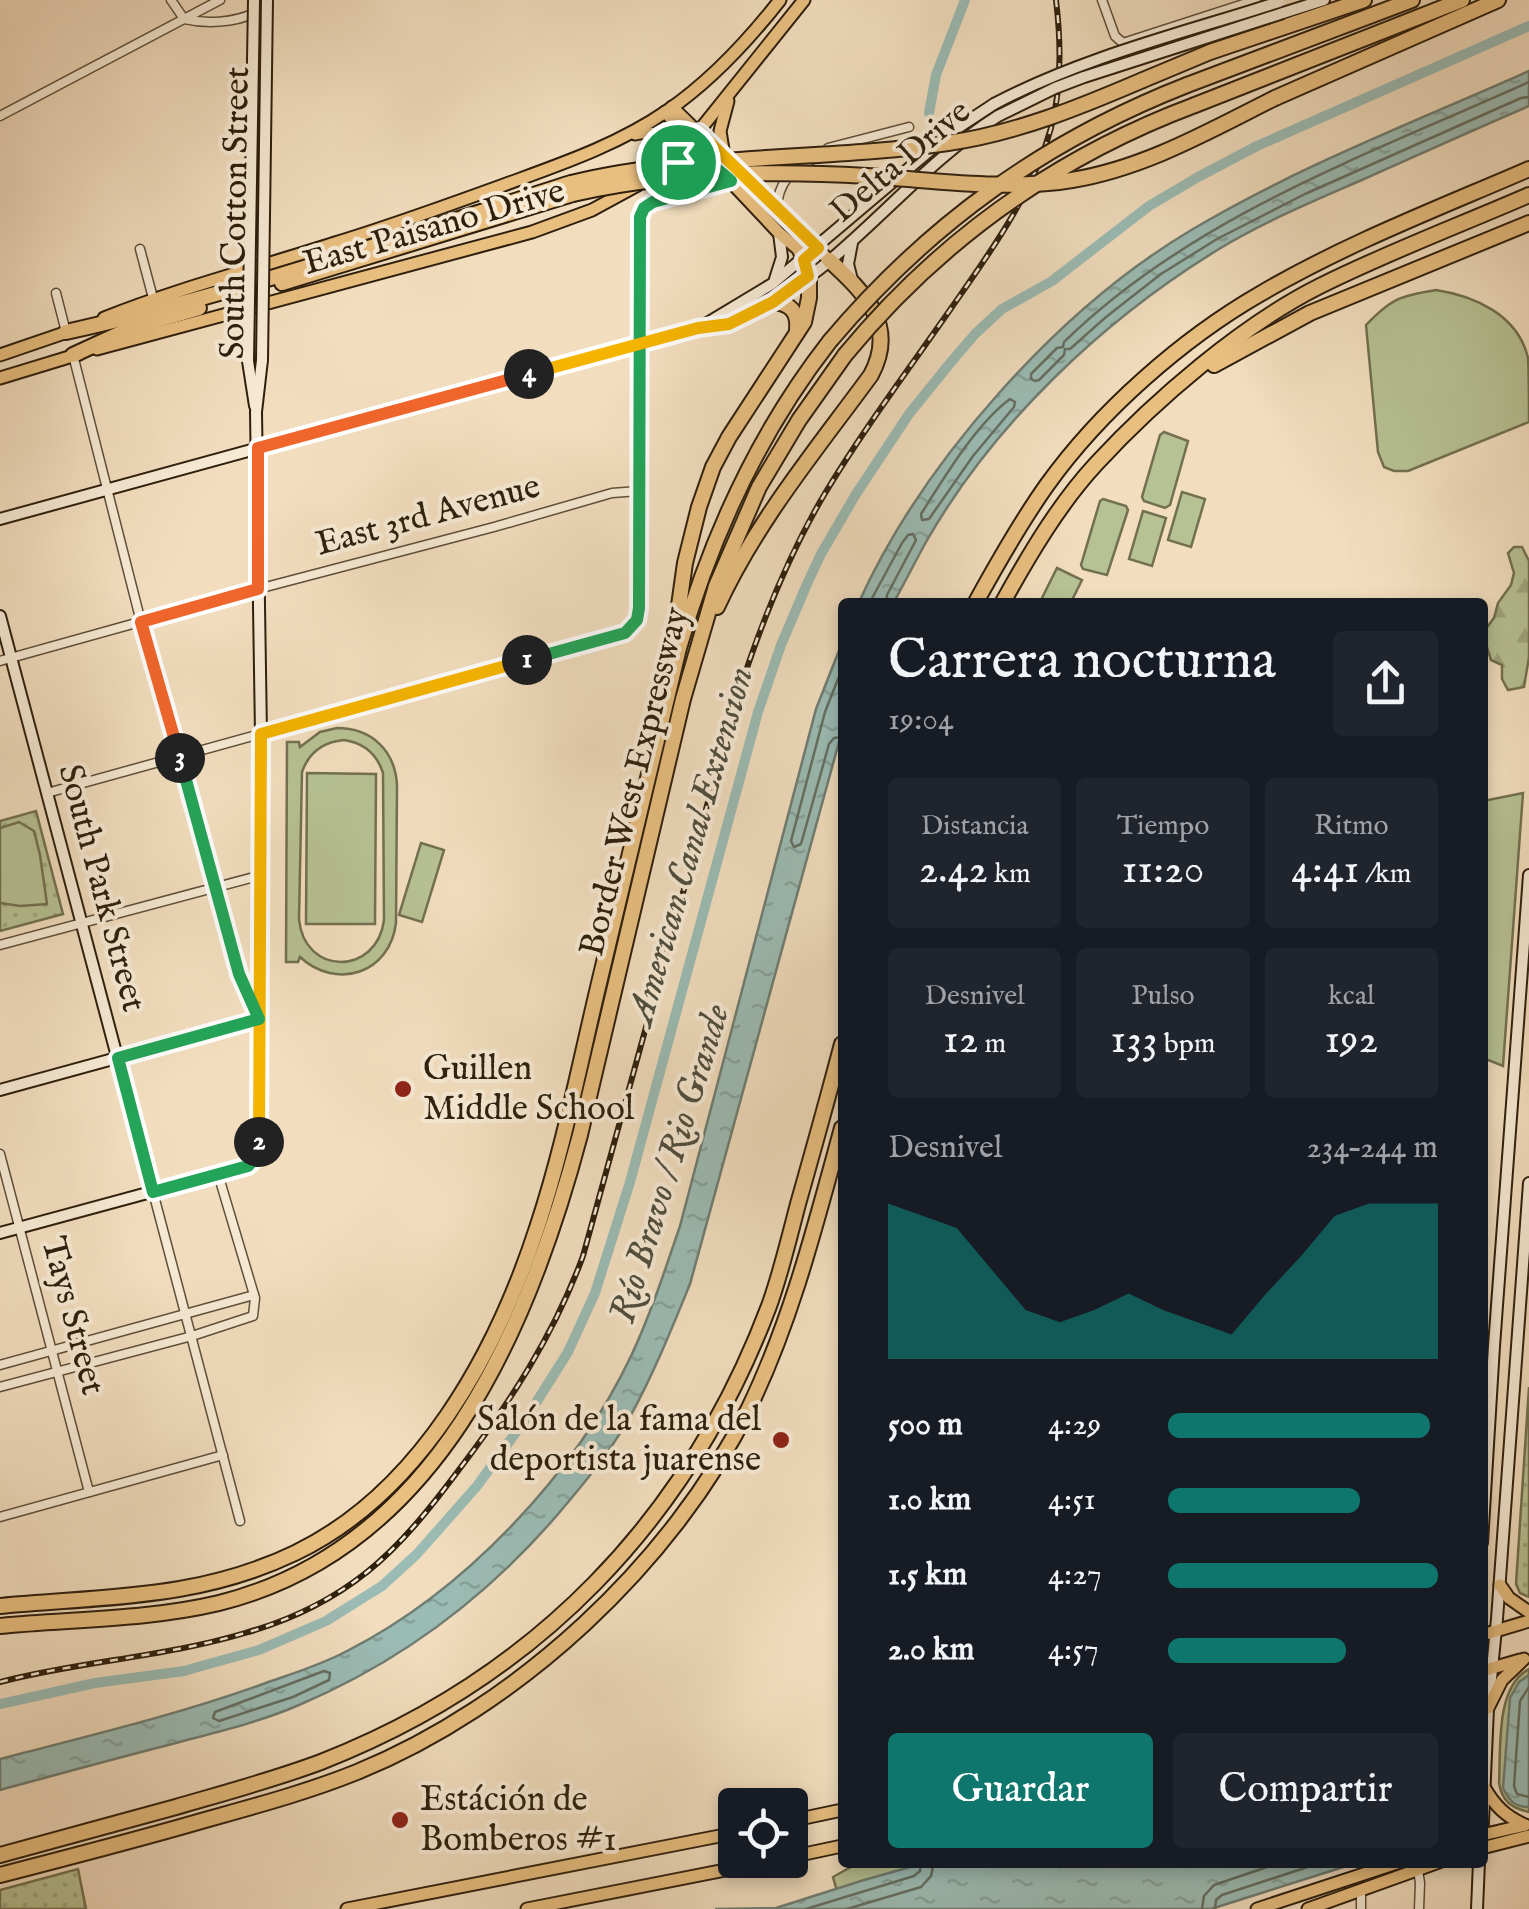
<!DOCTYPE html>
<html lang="es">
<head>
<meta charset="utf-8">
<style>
	body { margin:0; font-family:"IM FELL English",serif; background:#20242c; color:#f1f3f6; height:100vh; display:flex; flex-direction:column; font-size:38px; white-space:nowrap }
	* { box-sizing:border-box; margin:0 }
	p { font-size:32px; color:#9ea1a6 }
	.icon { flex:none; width:55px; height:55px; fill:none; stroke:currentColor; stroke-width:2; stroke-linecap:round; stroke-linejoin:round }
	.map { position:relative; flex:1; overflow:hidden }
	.panel { position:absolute; left:838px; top:598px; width:650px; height:1270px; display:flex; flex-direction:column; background:#171b24; border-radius:10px; box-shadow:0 5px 15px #0003 }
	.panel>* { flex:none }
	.buttons { position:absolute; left:718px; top:1788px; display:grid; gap:20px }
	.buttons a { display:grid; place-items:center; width:90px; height:90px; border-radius:10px; background:#171b24; box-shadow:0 5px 15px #0003; font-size:50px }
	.pin { position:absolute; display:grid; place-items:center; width:85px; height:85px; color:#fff; margin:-42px; border:5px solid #fff; border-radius:50%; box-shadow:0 2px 10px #0007 }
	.km { position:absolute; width:50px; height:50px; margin:-25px; border-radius:50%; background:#222; color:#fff; font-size:28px; line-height:50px; text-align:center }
	.round { display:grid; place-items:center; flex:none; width:105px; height:105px; border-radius:10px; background:#20242c }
	.summary { display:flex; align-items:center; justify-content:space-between; height:170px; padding:0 50px }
	h1 { font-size:55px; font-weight:600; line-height:75px }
	.metrics { display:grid; grid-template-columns:repeat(3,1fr); gap:15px; height:170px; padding:10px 50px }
	.metrics div { display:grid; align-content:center; border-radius:10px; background:#20242c; text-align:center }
	.metrics b { font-size:42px; font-weight:600 }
	.metrics small { font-size:28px; font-weight:400 }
	.metrics p { font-size:28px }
	.chart { height:280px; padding:20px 50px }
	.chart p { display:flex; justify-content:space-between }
	.chart svg { width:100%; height:180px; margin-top:10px; fill:#0f766e; opacity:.7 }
	.primary-button { display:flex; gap:20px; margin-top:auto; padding:20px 50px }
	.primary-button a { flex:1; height:115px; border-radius:10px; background:#0f766e; color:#fff; font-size:40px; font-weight:600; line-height:115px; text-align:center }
	.primary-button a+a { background:#20242c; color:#f1f3f6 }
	ul { padding:0 50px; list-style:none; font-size:32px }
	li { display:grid; grid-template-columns:160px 120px 1fr; align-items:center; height:75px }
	li i { height:25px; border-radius:12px; background:#0f766e }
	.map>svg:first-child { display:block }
	.green { fill:url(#green-dots); stroke:#727050; stroke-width:2.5 }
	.forest { fill:url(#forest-firs); stroke:#727050; stroke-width:2.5 }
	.pitch { fill:#b7c294; stroke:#727050; stroke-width:2.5; fill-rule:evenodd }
	.water { fill:url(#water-ripples); stroke:#6f7d72; stroke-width:2.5 }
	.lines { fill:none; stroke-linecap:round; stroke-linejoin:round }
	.shore { stroke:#646e61; stroke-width:2.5 }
	.canal { stroke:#9bbcb5; stroke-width:10 }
	.street-casing { stroke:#5f4f3a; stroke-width:11 }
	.secondary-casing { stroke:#2e1f0d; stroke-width:14 }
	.primary-casing { stroke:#2e1f0d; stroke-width:15 }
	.highway-casing { stroke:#2e1f0d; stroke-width:18 }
	.street { stroke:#f7ead5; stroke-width:8 }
	.secondary { stroke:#f7ead5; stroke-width:10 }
	.primary { stroke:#e9bf80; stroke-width:11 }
	.highway { stroke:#e9bf80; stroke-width:14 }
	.rail-casing { stroke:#2e1f0d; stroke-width:6 }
	.rail { stroke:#f7ead5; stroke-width:2.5; stroke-dasharray:8; stroke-linecap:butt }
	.secondary-bridge-casing { stroke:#2e1f0d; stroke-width:14; stroke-linecap:butt }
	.highway-bridge-casing { stroke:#2e1f0d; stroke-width:18; stroke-linecap:butt }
	.secondary-bridge { stroke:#f7ead5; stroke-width:10 }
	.highway-bridge { stroke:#e9bf80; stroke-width:14 }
	.split-1-casing { stroke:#fff; stroke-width:20 }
	.split-2-casing { stroke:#fff; stroke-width:20 }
	.split-3-casing { stroke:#fff; stroke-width:20 }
	.split-4-casing { stroke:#fff; stroke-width:20 }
	.split-5-casing { stroke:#fff; stroke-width:20 }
	.split-1 { stroke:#22a559; stroke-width:12 }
	.split-2 { stroke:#f5b400; stroke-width:12 }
	.split-3 { stroke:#22a559; stroke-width:12 }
	.split-4 { stroke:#f0652b; stroke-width:12 }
	.split-5 { stroke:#f5b400; stroke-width:12 }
	.poi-dot { fill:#8f2418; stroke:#f7ead5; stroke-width:4 }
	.labels { text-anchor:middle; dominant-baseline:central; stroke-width:8; stroke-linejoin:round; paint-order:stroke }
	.street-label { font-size:35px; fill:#2e1f0d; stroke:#f7ead5 }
	.poi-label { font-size:35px; fill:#2e1f0d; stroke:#f7ead5; text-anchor:start }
	.water-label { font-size:38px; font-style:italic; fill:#4f4e3f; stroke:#f7ead5 }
</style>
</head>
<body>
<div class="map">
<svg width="1529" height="1909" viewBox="0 0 1529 1909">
	<defs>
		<pattern id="green-dots" width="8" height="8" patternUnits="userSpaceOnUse" patternTransform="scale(2.5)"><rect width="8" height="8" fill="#b7c294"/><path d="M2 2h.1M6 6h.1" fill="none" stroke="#9ea67e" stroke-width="1.8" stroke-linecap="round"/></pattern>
		<pattern id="forest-firs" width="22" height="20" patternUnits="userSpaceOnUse" patternTransform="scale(2.5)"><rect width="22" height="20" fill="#b7c294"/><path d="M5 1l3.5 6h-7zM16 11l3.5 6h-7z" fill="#9ea67e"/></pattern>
		<pattern id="water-ripples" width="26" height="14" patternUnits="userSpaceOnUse" patternTransform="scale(2.5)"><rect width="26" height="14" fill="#9bbcb5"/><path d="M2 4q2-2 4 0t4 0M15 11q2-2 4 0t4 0" fill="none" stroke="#86a19a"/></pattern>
	</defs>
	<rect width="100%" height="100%" fill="#f2debf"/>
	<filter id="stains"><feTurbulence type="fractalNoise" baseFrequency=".002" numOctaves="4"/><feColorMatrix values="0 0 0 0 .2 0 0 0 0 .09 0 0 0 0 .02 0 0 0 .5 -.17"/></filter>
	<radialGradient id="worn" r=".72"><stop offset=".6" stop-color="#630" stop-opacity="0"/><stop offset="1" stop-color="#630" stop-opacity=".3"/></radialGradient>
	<g class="green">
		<polygon points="36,811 63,914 0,931 0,821"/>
		<polygon points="1529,1387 1529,1597 1520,1593 1516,1584"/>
		<polygon points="78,1869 86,1909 0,1909 0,1890"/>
	</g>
	<polygon class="forest" points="1514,547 1522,547 1529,561 1529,657 1524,687 1508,690 1502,679 1502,665 1491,660 1484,638 1485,630 1494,618 1498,603 1511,585 1514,573 1508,553"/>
	<g class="pitch">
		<path d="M1436,290c39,6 82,25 92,68 1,17 1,46 1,64l-121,49h-14l-10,-4 -6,-15 -12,-127c26,-27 34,-29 70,-35z"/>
		<polygon points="1164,432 1188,441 1170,505 1165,508 1144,501 1142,497 1160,435"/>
		<polygon points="1182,492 1205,499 1191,547 1168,540"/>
		<polygon points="1103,499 1126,506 1128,510 1107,575 1083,569 1081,565 1100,501"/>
		<polygon points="1143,511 1166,518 1152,566 1129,559"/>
		<polygon points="1057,568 1082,580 1071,602 1040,602"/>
		<path d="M337,728c34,0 58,22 60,57l-1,138c-6,50 -59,68 -96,34l-2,5h-12l1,-220h12l1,5 20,-15zM344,740c20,3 33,14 39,33l1,147c-7,56 -80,56 -85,-1l3,-147c7,-20 21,-30 42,-32z"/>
		<polygon points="307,773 376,774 375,924 306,924"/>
		<polygon points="1523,793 1503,1066 1483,1058 1483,801"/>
		<polygon points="19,822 34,831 40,855 47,904 20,906 0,903 0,828"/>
		<polygon points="421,843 444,850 422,922 399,915"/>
		<path d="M1529,1669v143c-18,-4 -27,-11 -30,-29 2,-34 -4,-96 30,-114z"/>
		<polygon points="858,1863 955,1863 842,1909 833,1877"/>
	</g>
	<g class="water">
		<path d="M1529,71v35c-58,25 -116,51 -174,77 -46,20 -93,40 -136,66 -116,71 -225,174 -293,293 -11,20 -21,40 -32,60h-35c64,-141 200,-294 334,-373 106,-63 224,-108 336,-158z"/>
		<path d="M842,643v88l-152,553c-18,44 -36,89 -59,131 -17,31 -40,60 -62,86 -73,89 -164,159 -270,204 -39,17 -82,27 -123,38 -59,15 -117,31 -176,47v-31c88,-23 177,-44 263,-75 28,-10 58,-19 84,-33 118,-60 229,-178 285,-297 19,-41 33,-84 48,-128l136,-517z"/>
		<path d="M1529,1675v132c-14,0 -20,-6 -26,-19l7,-90 9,-16z"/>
		<polygon points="928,1862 1356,1862 1356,1863 1211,1909 715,1909 776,1908 864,1880"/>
	</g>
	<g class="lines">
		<g class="shore">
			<path d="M1529,82c-162,73 -336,134 -465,260l-1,5 -6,1 -26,26v5l4,2 4,-1 25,-25 1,-6h5l36,-32 55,-43 56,-35 88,-45 216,-96 8,-1"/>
			<path d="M1010,399l5,3 -1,5 -41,49 -44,63 -7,1 -1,-6c23,-36 55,-90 89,-115z"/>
			<polyline points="870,602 902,543 908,535 913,534 916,540 887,595 886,602"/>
			<polyline points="842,669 825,712 791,841 794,847 801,844 829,744 834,738 842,737"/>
			<polygon points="324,1671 330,1673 329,1680 293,1697 219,1721 213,1718 215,1712"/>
			<polyline points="1529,1687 1520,1701 1514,1786 1517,1794 1529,1797"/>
			<polyline points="806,1909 914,1876 920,1871 921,1862"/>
			<polyline points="847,1909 921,1887 931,1876 934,1862"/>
			<polyline points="1202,1909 1204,1896 1214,1885 1282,1862"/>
			<polyline points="1215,1909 1216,1900 1222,1895 1323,1862"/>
		</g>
		<g class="canal">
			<polyline points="929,113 936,75 965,0"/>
			<polyline points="0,1704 95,1683 184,1671 205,1665 259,1650 326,1621 382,1586 417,1554 477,1486 527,1417 568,1352 595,1293 630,1182 758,712 781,645 807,584 821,554 856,494 909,414 951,362 975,334 1002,309 1052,281 1149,206 1198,177 1257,146 1529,26"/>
		</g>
		<g class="street-casing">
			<g id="street">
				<path d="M171,0l13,19c22,5 50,4 70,-6"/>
				<polyline points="1102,0 1115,36 1123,43 1256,0"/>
				<polyline points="0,116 220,0"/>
				<polyline points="828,148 909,127"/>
				<path d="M777,208c1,-25 14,-38 36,-49"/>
				<polyline points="140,249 153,298"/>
				<polyline points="56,293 66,332"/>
				<polyline points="73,355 141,622 180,755 214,887 239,974 257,1015"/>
				<polyline points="0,661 258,589 494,527 612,493 639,491"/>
				<path d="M47,793l578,-160c9,-8 13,-13 14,-25l1,-391 4,-8 9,-7 77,-21"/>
				<polyline points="0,945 258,876"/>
				<polyline points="0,1154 89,1492"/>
				<polyline points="153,1192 240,1521"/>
				<polyline points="0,1365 254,1295"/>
				<polyline points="0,1387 192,1336 253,1316 255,1298 218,1174"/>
				<polyline points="0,1517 223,1455"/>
				<polyline points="1418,1870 1420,1883 1419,1909"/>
				<polyline points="1361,1909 1361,1891"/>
			</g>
		</g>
		<g class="secondary-casing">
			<g id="secondary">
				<polyline points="1283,13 1324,0"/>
				<polyline points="775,279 782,257 779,233"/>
				<polyline points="852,280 848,264 852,243"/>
				<polyline points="699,328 772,284 953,131 994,104"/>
				<polyline points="248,361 255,406"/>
				<path d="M0,519l641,-176c17,-4 34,-10 52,-14 18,-3 34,-4 52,-12 99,-47 162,-144 253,-201"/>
				<polyline points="0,616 153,1192"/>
				<polyline points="0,1090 259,1019"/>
				<polyline points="0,1233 247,1166 258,1155 261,734 256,412 262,360"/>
				<polyline points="1482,1543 1494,1346 1529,875"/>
				<polyline points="1482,1844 1488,1708 1497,1619 1529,1183"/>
				<polyline points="1477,1909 1479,1862"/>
			</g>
		</g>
		<g class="primary-casing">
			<g id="primary">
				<polyline points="672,107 829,260"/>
				<polyline points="665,112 779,233 798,249 809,276"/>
				<path d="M635,134c28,-6 31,9 24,32"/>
				<polyline points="724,156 720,131 728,101"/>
				<polyline points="660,167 699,131 804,0"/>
				<path d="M104,318c75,-30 154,-50 231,-75 56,-17 111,-37 166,-57 57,-21 115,-40 166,-75 44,-30 80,-69 113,-111"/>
				<polyline points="97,349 532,232 592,210 638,185"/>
				<polyline points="0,355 73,330"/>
				<polyline points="0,378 79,354"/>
				<polyline points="1500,1585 1509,1598 1529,1612"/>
				<polyline points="1482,1635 1529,1621"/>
				<polyline points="1482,1671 1520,1660"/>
				<polyline points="1488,1708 1502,1680 1524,1659"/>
				<path d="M1484,1787c11,19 21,29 41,38"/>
				<polyline points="790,1821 842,1810"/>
				<polyline points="1482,1835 1525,1825"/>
				<polyline points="1482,1848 1529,1836"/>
				<polyline points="790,1857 842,1846"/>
				<polyline points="347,1909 735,1833"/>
				<polyline points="527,1909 776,1860"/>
				<polyline points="1257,1909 1400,1862"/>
				<polyline points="1308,1909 1439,1862"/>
			</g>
		</g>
		<g class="highway-casing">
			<g id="highway">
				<polyline points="1143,80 1210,52 1364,0"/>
				<polyline points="1187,85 1412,0"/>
				<polyline points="1275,98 1498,0"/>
				<polyline points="1195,105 1462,0"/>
				<polyline points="282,283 573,194"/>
				<path d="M773,302c17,1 26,10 24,28"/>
				<path d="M66,332c171,-38 338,-96 505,-149"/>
				<polyline points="73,355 134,327 199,308"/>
				<polyline points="1214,365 1310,313 1529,223"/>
				<path d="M976,602c22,-40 44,-79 71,-117 53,-74 135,-146 213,-191 85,-50 179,-86 269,-125"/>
				<path d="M1003,602c26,-47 56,-98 93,-138 59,-64 146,-139 224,-178 68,-34 140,-61 209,-91"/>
				<path d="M717,607c39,-85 99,-157 154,-232 27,-50 -7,-83 -42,-115"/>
				<polyline points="675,634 685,563 699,507 713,467 729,437 804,322 809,298 809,276"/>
				<path d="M0,1606c105,-10 197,-6 295,-53 125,-60 201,-199 242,-325 27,-81 43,-166 63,-249 26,-110 53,-221 79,-331 32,-111 79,-215 151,-307"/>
				<path d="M0,1626c73,-7 147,-6 219,-23 217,-54 309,-272 361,-468l103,-436 33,-113 43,-99 40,-67 46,-65"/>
				<path d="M0,1855c59,-16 117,-32 176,-48 48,-14 97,-27 145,-45 213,-83 367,-241 448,-456 12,-33 20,-68 29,-102 15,-53 30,-107 44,-160"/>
				<path d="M0,1875c66,-17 132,-34 198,-53 53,-15 107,-29 159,-50 160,-65 315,-208 392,-364 43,-89 67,-185 93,-280"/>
			</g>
		</g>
		<use href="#street" class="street"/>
		<use href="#secondary" class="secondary"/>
		<use href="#primary" class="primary"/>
		<use href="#highway" class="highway"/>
		<g class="rail-casing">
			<path id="rail" d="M0,1682c81,-21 165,-25 245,-49 43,-12 87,-33 122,-61 35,-28 64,-65 91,-101 51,-67 96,-136 125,-215l150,-545c23,-75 51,-148 91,-216 39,-65 85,-126 128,-188 39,-56 80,-112 99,-179 11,-41 10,-86 5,-128"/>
		</g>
		<use href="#rail" class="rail"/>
		<g class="secondary-bridge-casing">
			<g id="secondary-bridge">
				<path d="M994,104c89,-47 189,-71 285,-102"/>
				<polyline points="998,116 1055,88 1084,77 1283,13"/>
				<polyline points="262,360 267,0"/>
				<polyline points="248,361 254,0"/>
			</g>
		</g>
		<g class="highway-bridge-casing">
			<g id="highway-bridge">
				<path d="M571,183c123,-30 252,-22 377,-40 69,-10 132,-36 195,-63"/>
				<path d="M573,194c96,-22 196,-24 294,-18 68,4 137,15 205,4 73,-12 137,-49 203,-82"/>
				<path d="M830,341c99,-117 214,-200 357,-256"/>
				<path d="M845,355c94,-114 211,-198 350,-250"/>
			</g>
		</g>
		<use href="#secondary-bridge" class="secondary-bridge"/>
		<use href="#highway-bridge" class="highway-bridge"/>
	</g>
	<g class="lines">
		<g class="split-1-casing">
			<path id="split-1" d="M527,660l98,-27 12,-13 2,-12 1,-391 4,-9 9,-6 78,-21c-16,-15 -30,-25 -53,-19"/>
		</g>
		<g class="split-2-casing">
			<polyline id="split-2" points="259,1142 261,734 527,660"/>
		</g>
		<g class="split-3-casing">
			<polyline id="split-3" points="180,758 239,974 259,1019 118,1058 153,1192 248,1166 256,1158 259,1142"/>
		</g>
		<g class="split-4-casing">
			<polyline id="split-4" points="180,758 141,622 258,589 258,448 529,374"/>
		</g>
		<g class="split-5-casing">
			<polyline id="split-5" points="529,374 698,328 729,324 773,302 808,276 804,260 818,248 699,132 658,170 678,162"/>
		</g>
		<use href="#split-1" class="split-1"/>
		<use href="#split-2" class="split-2"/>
		<use href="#split-3" class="split-3"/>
		<use href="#split-4" class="split-4"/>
		<use href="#split-5" class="split-5"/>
	</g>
	<g class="poi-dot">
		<circle cx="403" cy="1089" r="10"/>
		<circle cx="781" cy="1440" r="10"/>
		<circle cx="400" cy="1820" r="10"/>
	</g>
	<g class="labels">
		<g class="street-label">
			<text transform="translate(901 162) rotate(-40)">Delta Drive</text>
			<text transform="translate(236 213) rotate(-89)">South Cotton Street</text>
			<text transform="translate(434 228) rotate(-16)">East Paisano Drive</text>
			<text transform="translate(428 516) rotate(-15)">East 3rd Avenue</text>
			<text transform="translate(635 782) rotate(-76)">Border West Expressway</text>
			<text transform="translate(101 888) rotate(75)">South Park Street</text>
			<text transform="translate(72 1316) rotate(75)">Tays Street</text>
		</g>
		<g class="poi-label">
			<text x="423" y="1069">Guillen<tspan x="423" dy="40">Middle School</tspan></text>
			<text x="761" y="1420" text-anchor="end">Salón de la fama del<tspan x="761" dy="40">deportista juarense</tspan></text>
			<text x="420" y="1800">Estáción de<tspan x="420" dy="40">Bomberos #1</tspan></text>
		</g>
		<g class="water-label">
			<text transform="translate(692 846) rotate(-74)">American Canal Extension</text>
			<text transform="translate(671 1164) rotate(-73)">Río Bravo / Rio Grande</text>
		</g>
	</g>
	<rect width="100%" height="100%" filter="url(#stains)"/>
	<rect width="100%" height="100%" fill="url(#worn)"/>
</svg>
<div class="buttons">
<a><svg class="icon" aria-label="locate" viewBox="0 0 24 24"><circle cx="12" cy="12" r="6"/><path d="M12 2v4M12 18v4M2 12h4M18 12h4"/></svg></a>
</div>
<div class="pin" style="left:678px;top:162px;background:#1e9e55"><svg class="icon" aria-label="arrive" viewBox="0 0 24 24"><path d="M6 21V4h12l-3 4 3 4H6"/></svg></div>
<b class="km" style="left:527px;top:660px">1</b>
<b class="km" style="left:259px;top:1142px">2</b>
<b class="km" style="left:180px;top:758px">3</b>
<b class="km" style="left:529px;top:374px">4</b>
<section class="panel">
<div class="summary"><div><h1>Carrera nocturna</h1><p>19:04</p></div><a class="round"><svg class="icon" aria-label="share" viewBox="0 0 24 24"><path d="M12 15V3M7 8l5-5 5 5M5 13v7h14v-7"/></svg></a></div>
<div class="metrics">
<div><p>Distancia</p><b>2.42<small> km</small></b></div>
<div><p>Tiempo</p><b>11:20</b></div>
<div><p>Ritmo</p><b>4:41<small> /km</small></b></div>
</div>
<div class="metrics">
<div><p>Desnivel</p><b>12<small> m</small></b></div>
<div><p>Pulso</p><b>133<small> bpm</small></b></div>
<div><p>kcal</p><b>192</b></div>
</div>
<div class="chart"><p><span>Desnivel</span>234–244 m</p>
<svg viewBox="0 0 160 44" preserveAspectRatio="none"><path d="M0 44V6L10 9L20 12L30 22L40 32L50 35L60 32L70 28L80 32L90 35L100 38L110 28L120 19L130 9L140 6L150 6L160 6V44z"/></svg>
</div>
<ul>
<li><b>500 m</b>4:29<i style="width:97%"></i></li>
<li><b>1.0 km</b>4:51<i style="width:71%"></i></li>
<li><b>1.5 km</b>4:27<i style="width:100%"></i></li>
<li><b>2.0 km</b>4:57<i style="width:66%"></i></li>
</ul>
<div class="primary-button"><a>Guardar</a><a>Compartir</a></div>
</section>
</div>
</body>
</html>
